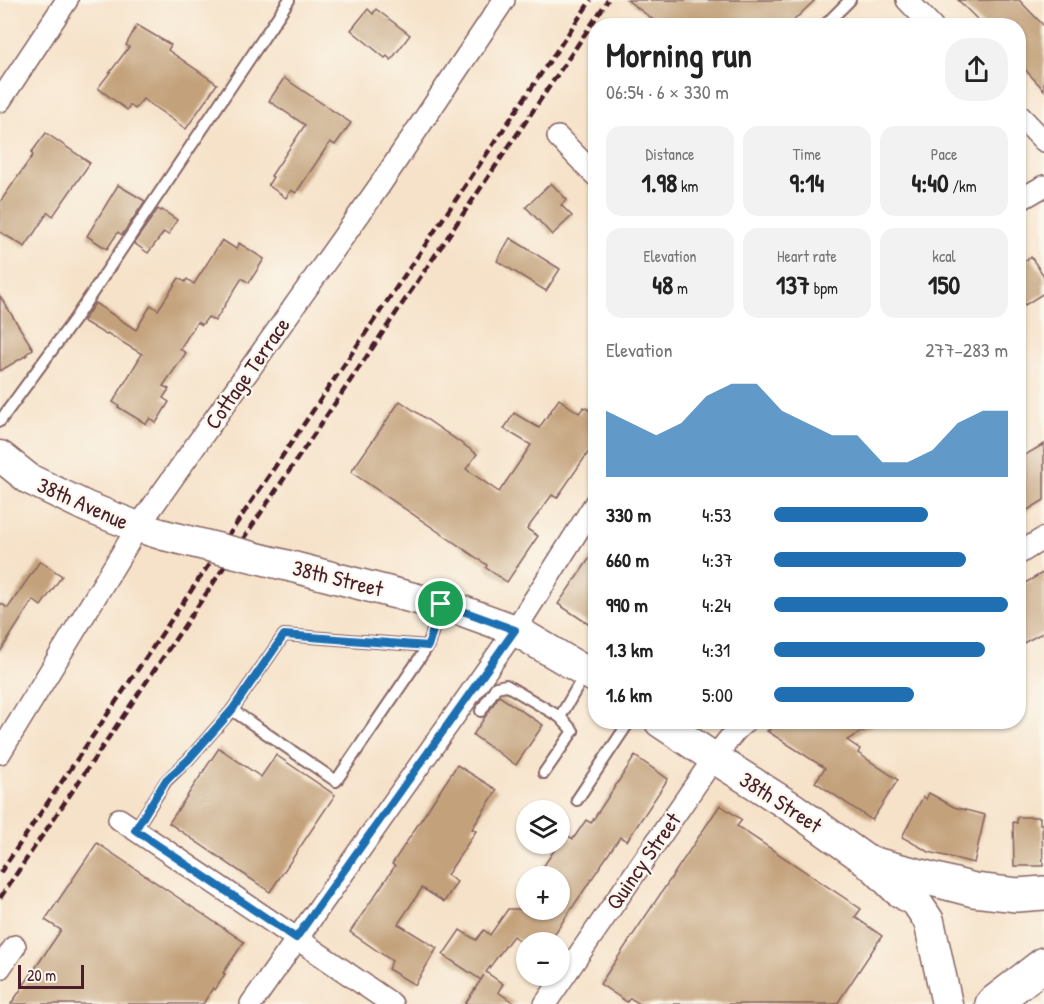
<!DOCTYPE html>
<html lang="en">
<head>
<meta charset="utf-8">
<style>
	body { margin:0; font-family:"Patrick Hand",sans-serif; background:#f2f2f2; color:#222; height:100vh; display:flex; flex-direction:column; font-size:22px; white-space:nowrap }
	* { box-sizing:border-box; margin:0 }
	p { font-size:20px; color:#767676 }
	.icon { flex:none; width:33px; height:33px; fill:none; stroke:currentColor; stroke-width:2; stroke-linecap:round; stroke-linejoin:round }
	.map { position:relative; flex:1; overflow:hidden }
	.side { position:absolute; left:588px; top:18px; width:438px; height:711px; display:flex; flex-direction:column; background:#fff; border-radius:24px; box-shadow:0 2px 4px #0004 }
	.side>* { flex:none }
	.buttons { position:absolute; left:516px; top:800px; display:grid; gap:12px }
	.buttons a { display:grid; place-items:center; width:54px; height:54px; border-radius:50%; background:#fff; box-shadow:0 2px 4px #0004; font-size:30px }
	.scale { position:absolute; left:18px; bottom:15px; width:66px; box-sizing:border-box; padding-left:6px; border:3px solid #4a1f2b; border-top:0; font-size:16px; line-height:21px; white-space:nowrap; color:#4a1f2b; -webkit-text-stroke:4px #fbf7ec; paint-order:stroke }
	.pin { position:absolute; display:grid; place-items:center; width:51px; height:51px; color:#fff; margin:-26px; border:3px solid #fff; border-radius:50%; box-shadow:0 2px 6px #0007 }
	.round { display:grid; place-items:center; flex:none; width:63px; height:63px; border-radius:24px; background:#f2f2f2 }
	.head { display:flex; align-items:center; justify-content:space-between; height:102px; padding:0 18px }
	h1 { font-size:33px; font-weight:700; line-height:45px }
	.metrics { display:grid; grid-template-columns:repeat(3,1fr); gap:9px; height:102px; padding:6px 18px }
	.metrics div { display:grid; align-content:center; border-radius:15px; background:#f2f2f2; text-align:center }
	.metrics b { font-size:26px; font-weight:700 }
	.metrics small { font-size:16px; font-weight:400 }
	.metrics p { font-size:16px }
	.chart { height:168px; padding:12px 18px }
	.chart p { display:flex; justify-content:space-between }
	.chart svg { width:100%; height:108px; margin-top:6px; fill:#1f6fb2; opacity:.7 }
	ul { padding:0 18px; list-style:none; font-size:20px }
	li { display:grid; grid-template-columns:96px 72px 1fr; align-items:center; height:45px }
	li i { height:15px; border-radius:8px; background:#1f6fb2 }
	.map>svg:first-child { display:block }
	.building { fill:#c3a17a }
	.lines { fill:none; stroke-linecap:round; stroke-linejoin:round }
	.service-casing { stroke:#866362; stroke-width:14 }
	.minor-casing { stroke:#866362; stroke-width:24 }
	.secondary-casing { stroke:#866362; stroke-width:33 }
	.primary-casing { stroke:#866362; stroke-width:36 }
	.service { stroke:#fff; stroke-width:10 }
	.minor { stroke:#fff; stroke-width:21 }
	.secondary { stroke:#fff; stroke-width:30 }
	.primary { stroke:#fff; stroke-width:33 }
	.rail { stroke:#4a1f2b; stroke-width:4.5; stroke-dasharray:9 4.5; stroke-linecap:butt }
	.secondary-bridge-casing { stroke:#866362; stroke-width:33; stroke-linecap:butt }
	.secondary-bridge { stroke:#fff; stroke-width:30 }
	.route-casing { stroke:#fff; stroke-width:12 }
	.route { stroke:#1f6fb2; stroke-width:8 }
	.labels { text-anchor:middle; dominant-baseline:central; stroke-width:4.5; stroke-linejoin:round; paint-order:stroke }
	.street-label { font-size:22px; fill:#4a1f2b; stroke:#fbf7ec }
</style>
</head>
<body>
<div class="map">
<svg width="1044" height="1004" viewBox="0 0 1044 1004">
	<rect width="100%" height="100%" fill="#fbf7ec"/>
	<filter id="ink" filterUnits="userSpaceOnUse"><feTurbulence type="fractalNoise" baseFrequency=".0167" numOctaves="2"/><feDisplacementMap in="SourceGraphic" scale="12" xChannelSelector="R" yChannelSelector="G"/><feConvolveMatrix kernelMatrix="1 2 1 2 8 2 1 2 1" color-interpolation-filters="sRGB"/></filter>
	<filter id="wash" filterUnits="userSpaceOnUse"><feTurbulence type="fractalNoise" baseFrequency=".008" numOctaves="4" result="noise"/><feDisplacementMap in="SourceGraphic" scale="24" xChannelSelector="R" yChannelSelector="G"/><feGaussianBlur stdDeviation="1.35" result="paint"/><feColorMatrix in="noise" values="0 0 0 0 0 0 0 0 0 0 0 0 0 0 0 0 0 1.4 0 .05"/><feComposite in="paint" operator="in"/></filter>
	<g filter="url(#wash)">
		<rect width="100%" height="100%" fill="#f6e2c9"/>
		<g id="blocks">
			<g class="building">
				<polygon points="627,0 815,0 788,26 662,26"/>
				<polygon points="958,0 1019,0 1044,26 1044,90 1018,62 1018,26 984,26"/>
				<polygon points="368,9 373,14 376,9 410,35 391,60 387,56 385,58 351,30"/>
				<polygon points="137,25 171,45 168,50 217,84 186,129 143,99 135,109 130,105 127,110 98,88 129,47 126,45"/>
				<polygon points="284,78 351,123 335,145 330,142 296,193 291,190 286,198 268,185 273,177 271,176 305,125 269,101"/>
				<polygon points="46,133 90,163 53,216 48,212 25,247 0,232 0,202 33,155 31,153"/>
				<polygon points="551,183 567,200 561,205 572,216 552,235 526,207"/>
				<polygon points="118,185 145,201 122,235 118,232 107,249 87,236"/>
				<polygon points="158,209 161,211 162,210 177,220 168,235 164,232 148,253 134,243"/>
				<polygon points="510,238 560,269 546,291 497,261"/>
				<polygon points="222,240 236,249 239,243 264,259 249,283 242,278 215,321 208,317 202,325 197,322 180,349 186,353 163,386 169,389 163,398 169,402 156,423 150,418 146,424 118,407 119,406 113,402 142,354 107,333 106,335 83,321 95,303 136,330 151,305 158,310 179,278 185,282 187,279 194,284"/>
				<polygon points="1031,257 1044,276 1044,293 1025,305 1018,295 1018,265"/>
				<polygon points="0,296 33,349 26,354 27,355 0,371"/>
				<polygon points="559,399 579,413 584,407 596,414 596,441 557,498 552,495 527,529 538,536 507,582 486,568 487,565 351,472 400,401 477,454 466,469 499,492 531,445 504,429 514,413 539,428"/>
				<polygon points="1044,444 1044,500 1018,516 1018,459"/>
				<polygon points="596,549 596,629 558,604"/>
				<polygon points="40,561 62,576 41,606 33,600 0,652 0,603 8,608"/>
				<polygon points="1044,572 1044,632 1018,646 1018,587"/>
				<polygon points="499,696 543,725 516,765 473,735"/>
				<polygon points="782,722 878,722 847,740 860,749 858,753 898,780 872,820 815,782 825,768 767,731"/>
				<polygon points="219,748 261,777 276,755 335,795 270,892 169,823"/>
				<polygon points="635,756 668,779 627,841 620,837 549,942 521,942 513,936 486,972 503,984 498,992 516,1004 465,1004 484,975 481,980 443,955 460,930 476,940 484,930 490,935 508,909 560,909 560,876 556,876 543,867 565,834 573,839 586,820 591,823"/>
				<polygon points="457,765 497,790 472,829 476,831 447,875 457,882 444,902 422,888 398,924 437,948 415,985 388,969 392,961 350,932 395,866 392,864"/>
				<polygon points="929,793 954,807 985,815 974,863 929,852 902,837 923,797 926,799"/>
				<polygon points="720,805 742,820 737,826 861,909 855,917 882,936 837,1004 640,1004 630,998 627,1002 600,984"/>
				<polygon points="1017,817 1040,817 1040,824 1042,824 1043,866 1014,866 1013,822 1017,823"/>
				<polygon points="97,843 244,942 223,973 225,974 215,990 213,988 203,1004 11,1004 61,930 45,920"/>
			</g>
		</g>
	</g>
	<g filter="url(#ink)">
		<use href="#blocks" fill-opacity="0" stroke="#866362" stroke-width="1.5"/>
		<g class="lines">
			<g class="service-casing">
				<g id="service">
					<polyline points="824,26 850,0"/>
					<polyline points="0,421 74,320 289,0"/>
					<polyline points="428,646 284,635 232,710 336,781 428,646 440,608"/>
					<polyline points="481,711 496,687 506,685 560,717"/>
					<polyline points="544,773 573,731 560,717 586,672"/>
					<polyline points="577,800 629,722"/>
					<polyline points="135,830 166,781 188,760 232,710"/>
				</g>
			</g>
			<g class="minor-casing">
				<g id="minor">
					<polyline points="907,0 932,26"/>
					<polyline points="0,101 67,0"/>
					<polyline points="1018,114 1044,141"/>
					<polyline points="558,137 596,176"/>
					<polyline points="1018,201 1044,186"/>
					<polyline points="1018,554 1044,538"/>
					<polyline points="0,753 138,527 380,185 504,0"/>
					<polyline points="119,819 296,938 392,1004"/>
					<polyline points="0,968 15,946"/>
					<polyline points="251,1004 515,630 596,502"/>
					<polyline points="545,1004 714,758 736,730 745,722"/>
				</g>
			</g>
			<g class="secondary-casing">
				<g id="secondary">
					<polyline points="0,456 29,479 87,507 138,527 164,535"/>
					<polyline points="293,567 460,610 515,630 596,678"/>
					<polyline points="660,722 714,758 793,808 870,863 897,890 917,903 929,921 947,1004"/>
				</g>
			</g>
			<g class="primary-casing">
				<g id="primary">
					<polyline points="870,863 974,890 1017,895 1044,893"/>
					<polyline points="992,1004 1044,964"/>
				</g>
			</g>
			<use href="#service" class="service"/>
			<use href="#minor" class="minor"/>
			<use href="#secondary" class="secondary"/>
			<use href="#primary" class="primary"/>
			<g class="rail">
				<polyline points="0,873 591,0"/>
				<polyline points="0,898 608,0"/>
			</g>
			<g class="secondary-bridge-casing">
				<polyline id="secondary-bridge" points="164,535 293,567"/>
			</g>
			<use href="#secondary-bridge" class="secondary-bridge"/>
		</g>
	</g>
	<g class="lines" filter="url(#ink)">
		<g class="route-casing">
			<polygon id="route" points="441,604 460,610 515,630 296,938 135,830 166,780 188,760 232,710 284,635 428,646"/>
		</g>
		<use href="#route" class="route"/>
	</g>
	<g class="labels">
		<g class="street-label">
			<text transform="translate(247 373) rotate(-55)">Cottage Terrace</text>
			<text transform="translate(83 503) rotate(24)">38th Avenue</text>
			<text transform="translate(338 578) rotate(14)">38th Street</text>
			<text transform="translate(781 802) rotate(33)">38th Street</text>
			<text transform="translate(643 861) rotate(-55)">Quincy Street</text>
		</g>
	</g>
</svg>
<div class="buttons">
<a><svg class="icon" aria-label="layers" viewBox="0 0 24 24"><path d="M12 4l9 5-9 5-9-5zM3 14l9 5 9-5"/></svg></a>
<a>+</a>
<a>−</a>
</div>
<div class="scale">20 m</div>
<div class="pin" style="left:441px;top:604px;background:#1e9e55"><svg class="icon" aria-label="arrive" viewBox="0 0 24 24"><path d="M6 21V4h12l-3 4 3 4H6"/></svg></div>
<section class="side">
<div class="head"><div><h1>Morning run</h1><p>06:54 · 6 × 330 m</p></div><a class="round"><svg class="icon" aria-label="share" viewBox="0 0 24 24"><path d="M12 15V3M7 8l5-5 5 5M5 13v7h14v-7"/></svg></a></div>
<div class="metrics">
<div><p>Distance</p><b>1.98<small> km</small></b></div>
<div><p>Time</p><b>9:14</b></div>
<div><p>Pace</p><b>4:40<small> /km</small></b></div>
</div>
<div class="metrics">
<div><p>Elevation</p><b>48<small> m</small></b></div>
<div><p>Heart rate</p><b>137<small> bpm</small></b></div>
<div><p>kcal</p><b>150</b></div>
</div>
<div class="chart"><p><span>Elevation</span>277–283 m</p>
<svg viewBox="0 0 160 44" preserveAspectRatio="none"><path d="M0 44V17L10 22L20 27L30 22L40 11L50 6L60 6L70 17L80 22L90 27L100 27L110 38L120 38L130 33L140 22L150 17L160 17V44z"/></svg>
</div>
<ul>
<li><b>330 m</b>4:53<i style="width:66%"></i></li>
<li><b>660 m</b>4:37<i style="width:82%"></i></li>
<li><b>990 m</b>4:24<i style="width:100%"></i></li>
<li><b>1.3 km</b>4:31<i style="width:90%"></i></li>
<li><b>1.6 km</b>5:00<i style="width:60%"></i></li>
</ul>
</section>
</div>
</body>
</html>
